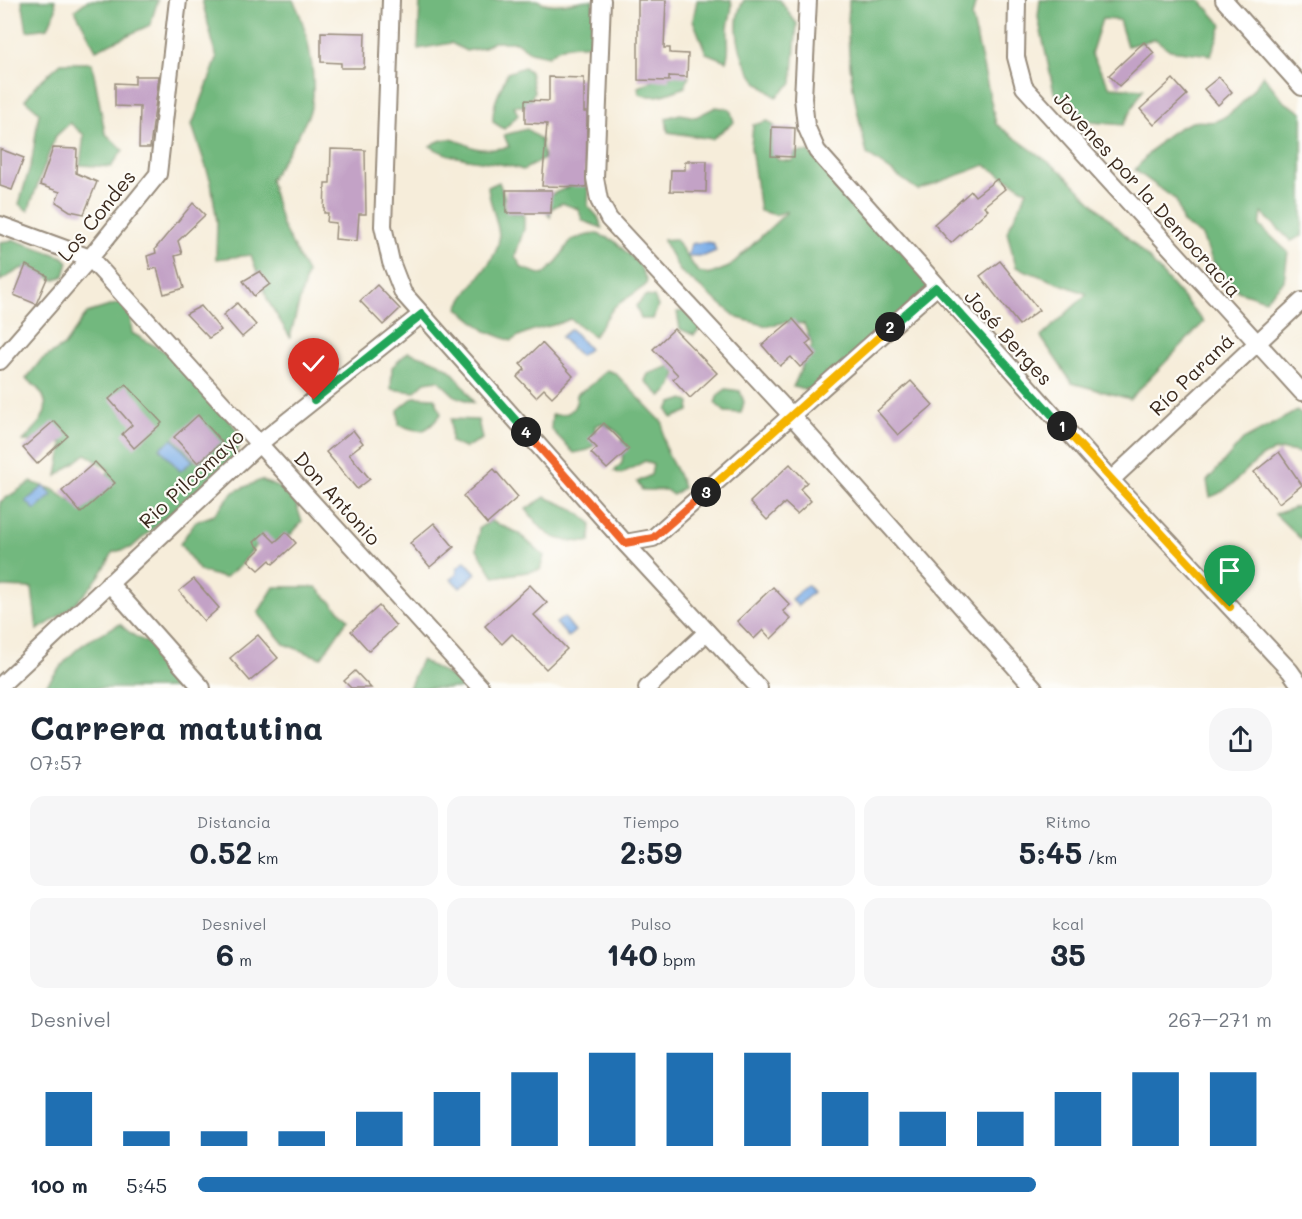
<!DOCTYPE html>
<html lang="es">
<head>
<meta charset="utf-8">
<style>
	body { margin:0; font-family:Mali,sans-serif; background:#f6f6f7; color:#1f2937; height:100vh; display:flex; flex-direction:column; font-size:22px; white-space:nowrap }
	* { box-sizing:border-box; margin:0 }
	p { font-size:20px; color:#747a83 }
	.icon { flex:none; width:33px; height:33px; fill:none; stroke:currentColor; stroke-width:2; stroke-linecap:round; stroke-linejoin:round }
	.map { position:relative; height:688px; overflow:hidden }
	.side { display:flex; flex-direction:column; background:#fff; flex:1 }
	.side>* { flex:none }
	.pin { position:absolute; display:grid; place-items:center; width:51px; height:51px; color:#fff; margin:-62px -26px; border-radius:50% 50% 50% 0; rotate:-45deg; box-shadow:0 0 6px #0007 }
	.pin .icon { rotate:45deg }
	.km { position:absolute; width:30px; height:30px; margin:-15px; border-radius:50%; background:#222; color:#fff; font-size:16px; line-height:30px; text-align:center }
	.round { display:grid; place-items:center; flex:none; width:63px; height:63px; border-radius:24px; background:#f6f6f7 }
	.summary { display:flex; align-items:center; justify-content:space-between; height:102px; padding:0 30px }
	h1 { font-size:33px; font-weight:700; line-height:45px }
	.figures { display:grid; grid-template-columns:repeat(3,1fr); gap:9px; height:102px; padding:6px 30px }
	.figures div { display:grid; align-content:center; border-radius:15px; background:#f6f6f7; text-align:center }
	.figures b { font-size:30px; font-weight:700 }
	.figures small { font-size:16px; font-weight:400 }
	.figures p { font-size:16px }
	.chart { height:168px; padding:12px 30px }
	.chart p { display:flex; justify-content:space-between }
	.chart svg { width:100%; height:108px; margin-top:6px; stroke:#1f6fb2; stroke-width:6 }
	ul { padding:0 30px; list-style:none; font-size:20px }
	li { display:grid; grid-template-columns:96px 72px 1fr; align-items:center; height:45px }
	li i { height:15px; border-radius:8px; background:#1f6fb2 }
	.map>svg:first-child { display:block }
	.forest { fill:#72b87e; stroke:#56714e; stroke-width:1.5 }
	.water { fill:#7caee8; stroke:#5c6c83; stroke-width:1.5 }
	.building { fill:#c3a2c6 }
	.lines { fill:none; stroke-linecap:round; stroke-linejoin:round }
	.minor-casing { stroke:#988c7c; stroke-width:20 }
	.minor { stroke:#fff; stroke-width:16 }
	.split-1-casing { stroke:#fff; stroke-width:12 }
	.split-2-casing { stroke:#fff; stroke-width:12 }
	.split-3-casing { stroke:#fff; stroke-width:12 }
	.split-4-casing { stroke:#fff; stroke-width:12 }
	.split-5-casing { stroke:#fff; stroke-width:12 }
	.split-1 { stroke:#f5b400; stroke-width:8 }
	.split-2 { stroke:#22a559; stroke-width:8 }
	.split-3 { stroke:#f5b400; stroke-width:8 }
	.split-4 { stroke:#f0652b; stroke-width:8 }
	.split-5 { stroke:#22a559; stroke-width:8 }
	.labels { text-anchor:middle; dominant-baseline:central; stroke-width:4.5; stroke-linejoin:round; paint-order:stroke }
	.street-label { font-size:20px; fill:#3b2a1e; stroke:#fdfcf7 }
</style>
</head>
<body>
<div class="map">
<svg width="1302" height="688" viewBox="0 0 1302 688">
	<rect width="100%" height="100%" fill="#fdfcf7"/>
	<filter id="ink" filterUnits="userSpaceOnUse"><feTurbulence type="fractalNoise" baseFrequency=".0167" numOctaves="2"/><feDisplacementMap in="SourceGraphic" scale="12" xChannelSelector="R" yChannelSelector="G"/><feConvolveMatrix kernelMatrix="1 2 1 2 8 2 1 2 1" color-interpolation-filters="sRGB"/></filter>
	<filter id="wash" filterUnits="userSpaceOnUse"><feTurbulence type="fractalNoise" baseFrequency=".008" numOctaves="4" result="noise"/><feDisplacementMap in="SourceGraphic" scale="24" xChannelSelector="R" yChannelSelector="G"/><feGaussianBlur stdDeviation="1.35" result="paint"/><feColorMatrix in="noise" values="0 0 0 0 0 0 0 0 0 0 0 0 0 0 0 0 0 1.4 0 .05"/><feComposite in="paint" operator="in"/></filter>
	<g filter="url(#wash)">
		<rect width="100%" height="100%" fill="#f6edda"/>
		<g class="forest">
			<polygon points="22,0 55,0 56,9 48,28 27,31"/>
			<polygon points="88,0 158,0 150,25 96,50 75,10"/>
			<path d="M202,0h91c14,25 28,89 15,116 -10,22 -25,43 -38,64l12,45 25,48 -17,64 -22,-36 -17,-46 -35,4 1,-37 -6,-40 -19,-57 25,-66z"/>
			<path d="M420,0h117c17,10 37,0 56,0l2,43c-22,6 -26,-4 -47,13l-18,-4 -14,-10h-23l-11,6 -16,3 -15,-8 -33,6z"/>
			<path d="M697,0h34c3,12 -3,18 -3,30 -1,12 3,19 -2,31l-20,-8 -13,-33z"/>
			<path d="M744,0h36l17,24 -5,59 -16,14c-7,-6 -17,-12 -22,-19 -15,-20 -24,-56 -10,-78z"/>
			<path d="M849,0h127l-4,17 24,107 66,48 88,88 54,62 -74,77 -58,-16 -31,-46 46,-43 -71,-27 -9,-35 20,-41 -42,-26 -67,25 -51,-36c-13,-55 -22,-96 -18,-154z"/>
			<polygon points="1040,0 1200,0 1222,25 1211,55 1170,50 1155,39 1127,46 1119,20 1102,19 1091,54 1110,87 1143,89 1123,125 1091,122 1054,92 1038,17"/>
			<polygon points="61,63 92,63 105,133 123,150 111,167 80,165 84,135 70,123 55,137 28,211 19,204 32,160 39,112 25,100 37,84"/>
			<path d="M524,67l6,5 4,20 -6,14h-14l4,9 -14,14 -11,-7c-1,-20 8,-31 14,-49z"/>
			<path d="M676,75l13,1 -4,11c-15,6 -30,13 -46,7l-1,-7 19,-8z"/>
			<path d="M1263,75l21,27 18,10v124l-11,5 -29,-28 -2,13 28,26 -4,29 -19,19 -27,-9 -25,-29 -11,-26 -19,-13 -7,-23 -41,-30c15,-19 33,-40 57,-48 8,-2 17,1 24,-1 21,-8 35,-28 47,-46z"/>
			<polygon points="716,107 730,109 734,122 712,139 668,132 666,118 680,114 696,117"/>
			<polygon points="768,121 784,134 772,148 778,160 792,161 796,152 809,152 854,194 867,223 906,242 936,280 815,392 793,387 812,345 804,324 787,322 767,326 738,318 680,271 663,240 675,239 698,272 711,274 729,267 788,211 776,215 760,211 751,147 753,125"/>
			<path d="M527,129l14,11 3,19 -21,11c-30,-12 -66,-6 -93,-24 20,-13 26,-5 45,2 11,3 23,1 34,-1l-5,-12z"/>
			<path d="M499,182l5,14v13l7,4 13,2v14l-9,27 7,12 21,7 13,-12 15,-23 24,-7 18,7 26,24 8,17 -2,5 -31,21 -20,29 -24,-17c-20,10 -41,8 -59,22l-25,-10 -28,-23c7,-20 42,-47 41,-72 -1,-17 -10,-33 -11,-49z"/>
			<polygon points="578,183 589,188 588,206 598,217 602,228 583,221 578,209 562,203 552,208 550,217 546,211 552,194"/>
			<polygon points="14,240 63,257 68,262 64,276 54,280 41,273 22,268 0,281 0,242"/>
			<polygon points="645,296 654,297 658,306 653,319 641,319 636,306"/>
			<path d="M129,300l3,33 55,31 49,65 3,18 -6,11 -102,90 -18,4c-16,34 -43,60 -76,78l-5,-42 -32,-1v-85l31,-20 21,7 18,12 26,-4 13,-27 -23,-16 -29,22 6,-33 -40,-2c23,-22 35,-41 3,-62l15,-19 23,-14 23,-33z"/>
			<polygon points="685,311 702,327 694,335 680,329 677,312"/>
			<path d="M408,352c38,11 47,17 66,51l-19,-7 -17,-16 -13,2 -11,10 -23,-3 1,-22z"/>
			<path d="M676,364c0,12 -3,26 -15,32l-16,-15 3,-7z"/>
			<path d="M606,370l9,3 48,50c-1,37 12,35 20,65l-10,7 -7,-5h-24l-5,-8 14,-7 2,-10 -8,-4 -24,13 -7,-3 8,-8c3,-24 2,-30 -20,-40l-7,3 -1,19 -6,5 -14,3 -23,-24 1,-14c16,1 25,-4 25,-21l17,-11z"/>
			<polygon points="726,389 740,391 744,402 741,413 725,412 715,403 718,395"/>
			<path d="M414,397l21,1 6,16c-16,20 -18,19 -42,11l-1,-15z"/>
			<polygon points="684,399 690,403 689,411 672,418 667,410 672,403"/>
			<path d="M1297,411l5,4v39c-47,-18 -55,32 -92,43l-3,-16 36,-41z"/>
			<polygon points="451,419 478,420 482,439 464,448 451,442"/>
			<polygon points="261,480 293,494 302,522 284,542 256,545 241,565 224,578 200,571 180,544 195,522 214,515 233,492"/>
			<path d="M545,497l26,11 20,15 -1,19c-38,-1 -41,-3 -64,-33z"/>
			<polygon points="1302,505 1302,540 1275,514"/>
			<polygon points="491,521 518,533 544,556 540,570 494,577 477,549 479,528"/>
			<polygon points="274,587 316,587 348,619 321,658 284,644 258,613"/>
			<path d="M120,624c14,14 28,20 47,25l4,20 10,19h-137c26,-35 35,-45 76,-64z"/>
			<polygon points="421,660 462,683 462,688 409,688"/>
		</g>
		<g class="water">
			<polygon points="703,242 713,243 716,251 704,256 688,256 691,244"/>
			<polygon points="571,329 589,349 580,356 561,337"/>
			<polygon points="173,439 193,461 180,471 160,448"/>
			<polygon points="44,486 52,495 35,510 26,501"/>
			<polygon points="465,561 476,573 460,588 451,579 457,574 457,568"/>
			<polygon points="807,585 813,592 798,606 791,599"/>
			<polygon points="564,617 575,631 568,637 556,623"/>
		</g>
		<g id="blocks">
			<g class="building">
				<polygon points="638,0 666,0 664,48 670,48 670,53 688,54 687,77 669,76 669,81 638,80"/>
				<polygon points="321,32 365,33 364,68 341,68 341,63 321,62"/>
				<polygon points="1144,42 1154,53 1119,86 1109,75"/>
				<polygon points="135,76 159,76 150,148 139,148 140,107 115,106 115,83 135,84"/>
				<polygon points="549,77 584,78 584,112 587,112 586,187 542,186 547,124 525,123 525,100 549,101"/>
				<polygon points="1219,77 1232,92 1218,105 1204,89"/>
				<polygon points="1173,79 1187,95 1154,125 1140,109"/>
				<polygon points="772,127 795,128 794,157 771,156"/>
				<polygon points="53,148 77,149 76,173 97,182 84,214 70,211 56,202 60,192 40,185"/>
				<polygon points="0,149 24,158 12,190 0,186"/>
				<polygon points="331,149 365,150 366,214 359,214 357,241 335,239 336,223 327,222 328,213 324,213 325,183 330,183"/>
				<polygon points="685,161 707,161 706,192 670,191 671,170 685,170"/>
				<polygon points="997,179 1005,189 984,206 988,210 951,243 934,224 971,191 975,196"/>
				<polygon points="506,190 552,190 551,213 506,213"/>
				<polygon points="193,203 205,215 178,241 182,254 175,256 184,288 164,294 157,268 150,270 147,256 156,253 155,249"/>
				<polygon points="1000,261 1039,310 1019,325 980,276"/>
				<polygon points="26,265 48,276 36,304 14,295"/>
				<polygon points="260,271 270,284 254,296 243,281"/>
				<polygon points="377,285 400,309 383,325 360,301"/>
				<polygon points="237,303 256,325 242,337 223,315"/>
				<polygon points="201,306 221,330 209,338 186,314"/>
				<polygon points="793,319 811,340 806,344 815,355 800,367 791,357 780,366 762,345"/>
				<polygon points="674,329 717,373 690,398 673,379 678,375 653,349"/>
				<polygon points="542,343 573,376 552,397 544,389 536,397 517,377 525,369 520,364"/>
				<polygon points="911,381 933,405 898,435 877,411"/>
				<polygon points="126,384 162,423 134,448 122,434 132,425 109,399"/>
				<polygon points="198,415 222,442 198,463 174,437"/>
				<polygon points="54,421 68,436 37,464 23,448"/>
				<polygon points="604,423 629,449 607,469 591,453 597,448 588,439"/>
				<polygon points="353,430 363,443 349,454 370,479 357,489 326,452"/>
				<polygon points="1279,452 1302,485 1279,503 1254,472"/>
				<polygon points="95,462 115,483 81,513 62,491"/>
				<polygon points="790,464 807,482 800,489 811,501 797,514 785,503 767,520 750,502"/>
				<polygon points="494,469 518,497 487,524 463,496"/>
				<polygon points="434,523 454,547 430,567 410,543"/>
				<polygon points="265,532 275,542 286,532 296,543 273,564 270,560 259,570 248,560 260,549 254,542"/>
				<polygon points="194,579 219,608 204,621 179,591"/>
				<polygon points="530,585 547,603 534,615 567,649 546,669 512,634 502,644 485,626"/>
				<polygon points="773,587 790,605 783,611 791,619 771,639 763,630 754,639 737,621"/>
				<polygon points="379,606 396,626 369,651 351,631"/>
				<polygon points="258,635 278,658 250,681 230,658"/>
				<polygon points="355,671 371,688 351,688 344,681"/>
			</g>
		</g>
	</g>
	<g filter="url(#ink)">
		<use href="#blocks" fill-opacity="0" stroke="#988c7c" stroke-width="1.5"/>
		<g class="lines">
			<g class="minor-casing">
				<g id="minor">
					<polyline points="391,0 383,226 391,262 403,293 625,543 759,688"/>
					<polyline points="602,0 595,178 599,200 609,219 792,416 1034,688"/>
					<polyline points="808,0 803,98 806,126 817,151 1111,480 1290,671 1302,688"/>
					<polyline points="1017,0 1016,57 1024,87 1302,392"/>
					<polyline points="1224,0 1302,87"/>
					<polyline points="0,225 90,258 481,688"/>
					<polyline points="0,361 90,258 158,174 178,0"/>
					<polyline points="1111,480 1302,301"/>
					<polyline points="625,543 653,538 936,287"/>
					<polyline points="109,583 202,688"/>
					<polyline points="0,686 260,443 422,314"/>
					<polyline points="647,688 707,632"/>
				</g>
			</g>
			<use href="#minor" class="minor"/>
		</g>
	</g>
	<g class="lines" filter="url(#ink)">
		<g class="split-1-casing">
			<polyline id="split-1" points="1062,426 1230,607"/>
		</g>
		<g class="split-2-casing">
			<polyline id="split-2" points="890,327 936,287 1062,426"/>
		</g>
		<g class="split-3-casing">
			<polyline id="split-3" points="706,492 890,327"/>
		</g>
		<g class="split-4-casing">
			<polyline id="split-4" points="526,432 625,543 653,538 706,492"/>
		</g>
		<g class="split-5-casing">
			<polyline id="split-5" points="314,400 422,314 526,432"/>
		</g>
		<use href="#split-1" class="split-1"/>
		<use href="#split-2" class="split-2"/>
		<use href="#split-3" class="split-3"/>
		<use href="#split-4" class="split-4"/>
		<use href="#split-5" class="split-5"/>
	</g>
	<g class="labels">
		<g class="street-label">
			<text transform="translate(1148 194) rotate(48)">Jovenes por la Democracia</text>
			<text transform="translate(96 215) rotate(-51)">Los Condes</text>
			<text transform="translate(1009 337) rotate(48)">José Berges</text>
			<text transform="translate(1191 374) rotate(-44)">Río Paraná</text>
			<text transform="translate(191 478) rotate(-43)">Rio Pilcomayo</text>
			<text transform="translate(338 498) rotate(48)">Don Antonio</text>
		</g>
	</g>
</svg>
<div class="pin" style="left:1230px;top:607px;background:#1e9e55"><svg class="icon" aria-label="arrive" viewBox="0 0 24 24"><path d="M6 21V4h12l-3 4 3 4H6"/></svg></div>
<div class="pin" style="left:314px;top:400px;background:#d93025"><svg class="icon" aria-label="check" viewBox="0 0 24 24"><path d="M5 12l5 5 9-10"/></svg></div>
<b class="km" style="left:1062px;top:426px">1</b>
<b class="km" style="left:890px;top:327px">2</b>
<b class="km" style="left:706px;top:492px">3</b>
<b class="km" style="left:526px;top:432px">4</b>
</div>
<section class="side">
<div class="summary"><div><h1>Carrera matutina</h1><p>07:57</p></div><a class="round"><svg class="icon" aria-label="share" viewBox="0 0 24 24"><path d="M12 15V3M7 8l5-5 5 5M5 13v7h14v-7"/></svg></a></div>
<div class="figures">
<div><p>Distancia</p><b>0.52<small> km</small></b></div>
<div><p>Tiempo</p><b>2:59</b></div>
<div><p>Ritmo</p><b>5:45<small> /km</small></b></div>
</div>
<div class="figures">
<div><p>Desnivel</p><b>6<small> m</small></b></div>
<div><p>Pulso</p><b>140<small> bpm</small></b></div>
<div><p>kcal</p><b>35</b></div>
</div>
<div class="chart"><p><span>Desnivel</span>267–271 m</p>
<svg viewBox="0 0 160 44" preserveAspectRatio="none"><path d="M5 44V22M15 44V38M25 44V38M35 44V38M45 44V30M55 44V22M65 44V14M75 44V6M85 44V6M95 44V6M105 44V22M115 44V30M125 44V30M135 44V22M145 44V14M155 44V14"/></svg>
</div>
<ul>
<li><b>100 m</b>5:45<i style="width:78%"></i></li>
</ul>
</section>
</body>
</html>
